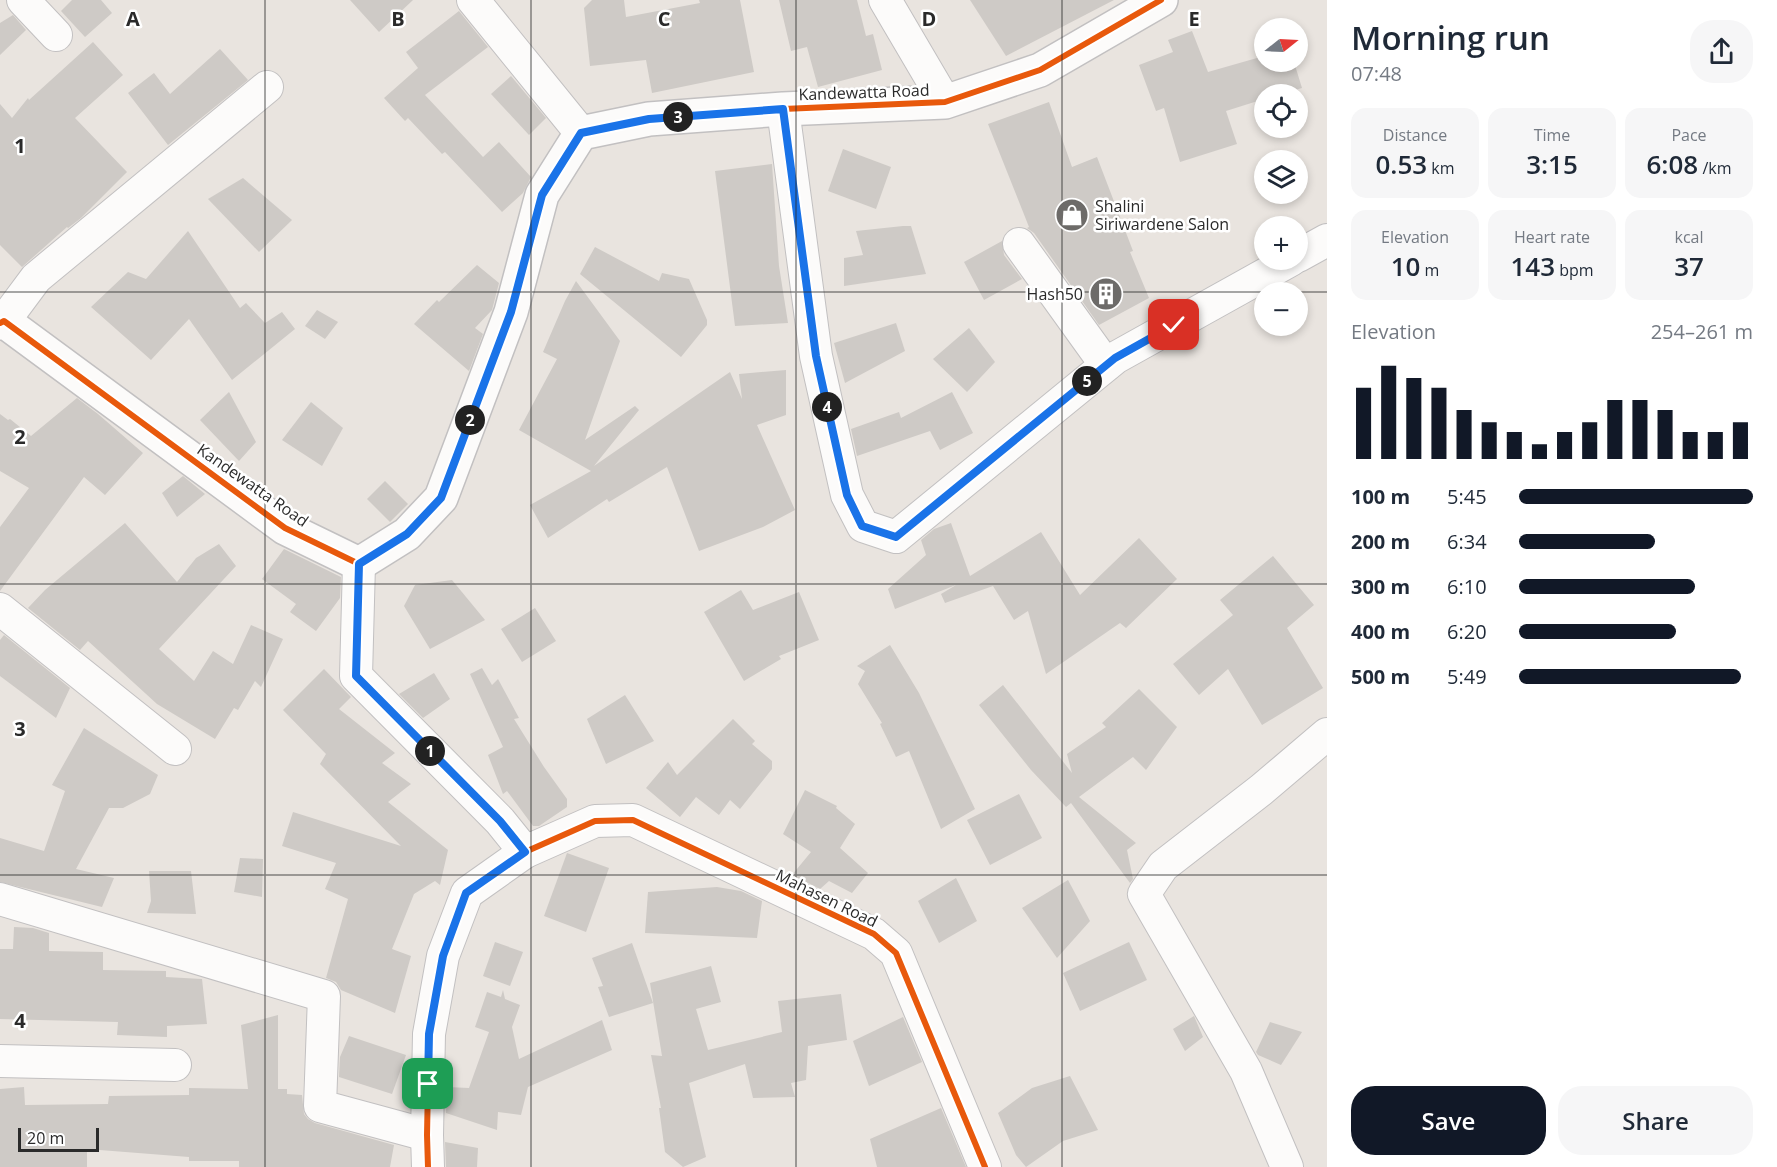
<!DOCTYPE html>
<html lang="en">
<head>
<meta charset="utf-8">
<style>
	body { margin:0; font-family:"Open Sans",sans-serif; background:#f6f6f7; color:#1f2937; height:100vh; display:flex; flex-direction:column; font-size:22px; white-space:nowrap }
	* { box-sizing:border-box; margin:0 }
	p { font-size:20px; color:#747a83 }
	.icon { flex:none; width:33px; height:33px; fill:none; stroke:currentColor; stroke-width:2; stroke-linecap:round; stroke-linejoin:round }
	.map { position:relative; flex:1; overflow:hidden }
	.sheet { display:flex; flex-direction:column; background:#fff; width:450px }
	.sheet>* { flex:none }
	.needle { width:39px; rotate:72deg }
	.tools { position:absolute; left:1254px; top:18px; display:grid; gap:12px }
	.tools a { display:grid; place-items:center; width:54px; height:54px; border-radius:50%; background:#fff; box-shadow:0 3px 9px #0003; font-size:30px }
	.scale { position:absolute; left:18px; bottom:15px; width:81px; box-sizing:border-box; padding-left:6px; border:3px solid #2a2a2a; border-top:0; font-size:16px; line-height:21px; white-space:nowrap; color:#2a2a2a; -webkit-text-stroke:4px #fff; paint-order:stroke }
	.pin { position:absolute; display:grid; place-items:center; width:51px; height:51px; color:#fff; margin:-26px; border-radius:12px; box-shadow:0 3px 9px #0006 }
	.km { position:absolute; width:30px; height:30px; margin:-15px; border-radius:50%; background:#222; color:#fff; font-size:16px; line-height:30px; text-align:center }
	.round { display:grid; place-items:center; flex:none; width:63px; height:63px; border-radius:24px; background:#f6f6f7 }
	.summary { display:flex; align-items:center; justify-content:space-between; height:102px; padding:0 24px }
	h1 { font-size:33px; font-weight:600; line-height:45px }
	.stats { display:grid; grid-template-columns:repeat(3,1fr); gap:9px; height:102px; padding:6px 24px }
	.stats div { display:grid; align-content:center; border-radius:15px; background:#f6f6f7; text-align:center }
	.stats b { font-size:26px; font-weight:600 }
	.stats small { font-size:16px; font-weight:400 }
	.stats p { font-size:16px }
	.chart { height:168px; padding:12px 24px }
	.chart p { display:flex; justify-content:space-between }
	.chart svg { width:100%; height:108px; margin-top:6px; stroke:#111827; stroke-width:6 }
	.cta { display:flex; gap:12px; margin-top:auto; padding:12px 24px }
	.cta a { flex:1; height:69px; border-radius:24px; background:#111827; color:#fff; font-size:24px; font-weight:600; line-height:69px; text-align:center }
	.cta a+a { background:#f6f6f7; color:#1f2937 }
	ul { padding:0 24px; list-style:none; font-size:20px }
	li { display:grid; grid-template-columns:96px 72px 1fr; align-items:center; height:45px }
	li i { height:15px; border-radius:8px; background:#111827 }
	main { display:flex; flex:1; min-height:0 }
	.map>svg:first-child { display:block }
	.building { fill:#cecac6 }
	.lines { fill:none; stroke-linecap:round; stroke-linejoin:round }
	.minor-casing { stroke:#c2c0c1; stroke-width:34 }
	.tertiary-casing { stroke:#c2c0c1; stroke-width:36 }
	.minor { stroke:#fcfbfa; stroke-width:32 }
	.tertiary { stroke:#fcfbfa; stroke-width:33 }
	.cycleway-casing { stroke:#fff; stroke-width:10 }
	.cycleway { stroke:#e8590c; stroke-width:6 }
	.route-casing { stroke:#fff; stroke-width:12 }
	.route { stroke:#1a73e8; stroke-width:8 }
	.grid { fill:none; stroke:#2a2a2a; stroke-width:1.5; stroke-opacity:0.55 }
	.labels { text-anchor:middle; dominant-baseline:central; stroke-width:5; stroke-linejoin:round; paint-order:stroke }
	.street-label { font-size:16px; fill:#2a2a2a; stroke:#fff }
	.poi-label { font-size:16px; fill:#2a2a2a; stroke:#fff; text-anchor:start }
	.grid-label { font-size:20px; text-anchor:middle; font-weight:bold; fill:#2a2a2a; stroke:#fff; stroke-width:5; stroke-linejoin:round; paint-order:stroke }
</style>
</head>
<body>
<main>
<div class="map">
<svg width="1327" height="1167" viewBox="0 0 1327 1167">
	<rect width="100%" height="100%" fill="#e9e4df"/>
	<g class="building">
		<polygon points="72,0 101,0 112,13 85,37 61,11"/>
		<polygon points="350,0 413,0 379,32"/>
		<polygon points="592,0 624,0 626,17 700,3 699,0 740,0 754,72 652,93 646,60 590,66 584,8"/>
		<polygon points="779,0 857,0 866,36 873,34 882,70 818,87 807,47 791,51"/>
		<polygon points="970,0 1114,0 1006,56"/>
		<polygon points="459,11 488,47 425,95 483,157 499,142 531,177 523,193 502,212 445,152 442,154 408,118 405,121 384,98 418,68 406,52"/>
		<polygon points="13,15 26,30 0,55 0,23"/>
		<polygon points="1192,31 1208,72 1264,56 1264,62 1294,62 1302,88 1281,94 1264,94 1264,99 1226,111 1237,144 1180,162 1164,108 1156,111 1139,65 1173,52 1168,40"/>
		<polygon points="93,42 123,75 75,118 127,172 81,218 68,228 67,227 22,267 0,245 0,104 12,118 28,98 29,100"/>
		<polygon points="220,49 248,80 168,145 128,93 154,73 170,94"/>
		<polygon points="511,76 546,118 529,135 491,94"/>
		<polygon points="1049,102 1072,167 1097,157 1133,251 1130,252 1149,298 1099,325 1034,233 1027,228 1029,227 988,124"/>
		<polygon points="843,149 891,167 876,209 828,191"/>
		<polygon points="772,164 779,266 788,323 735,326 715,171"/>
		<polygon points="243,178 292,220 259,252 208,199"/>
		<polygon points="903,226 911,226 926,274 844,286 844,258 863,255 856,231"/>
		<polygon points="188,231 240,308 246,303 265,323 282,312 295,329 232,380 189,319 151,360 91,307 128,272 146,279"/>
		<polygon points="1002,241 1004,255 1022,279 984,300 964,262"/>
		<polygon points="595,247 659,281 662,273 689,279 707,320 707,325 681,357 580,274"/>
		<polygon points="477,265 499,283 492,310 475,328 483,334 469,371 414,324 437,300 439,302"/>
		<polygon points="576,281 620,341 585,440 635,406 639,410 594,466 730,372 742,399 739,374 786,370 786,415 757,425 795,510 763,527 699,551 667,467 609,502 607,499 548,538 530,505 591,471 519,430 557,359 543,352 565,301"/>
		<polygon points="317,310 338,322 325,339 305,326"/>
		<polygon points="896,323 905,351 845,383 834,343"/>
		<polygon points="969,328 995,362 967,392 933,359"/>
		<polygon points="229,392 256,442 239,461 200,420"/>
		<polygon points="952,392 973,433 940,450 930,431 857,456 851,429 899,412 901,418"/>
		<polygon points="77,398 98,414 143,453 105,495 84,477 0,591 0,527 29,488 0,471 0,414 8,420 10,419 31,436"/>
		<polygon points="311,402 343,428 322,466 282,440"/>
		<polygon points="183,476 205,494 177,517 162,493"/>
		<polygon points="385,481 408,504 390,522 367,499"/>
		<polygon points="125,523 177,582 196,558 219,544 236,566 159,649 194,681 213,651 233,664 251,625 283,639 261,687 255,681 238,710 234,708 215,739 157,704 88,641 80,650 28,608 45,590"/>
		<polygon points="951,523 970,576 1041,532 1080,595 1139,538 1177,579 1126,628 1120,623 1046,674 1028,611 1014,620 993,586 945,603 941,594 956,585 895,609 888,589 926,555 921,540 934,529"/>
		<polygon points="284,549 341,577 340,598 316,631 290,612 296,604 262,579"/>
		<polygon points="1273,556 1314,605 1287,628 1323,688 1262,725 1228,669 1199,695 1173,664 1233,615 1220,600"/>
		<polygon points="452,580 485,620 430,649 404,606 415,585"/>
		<polygon points="741,590 753,610 799,592 819,640 779,656 781,659 744,681 704,612"/>
		<polygon points="535,608 556,641 522,662 501,629"/>
		<polygon points="4,635 70,688 56,718 0,676 0,640"/>
		<polygon points="890,645 919,693 975,809 941,829 909,751 896,757 880,724 882,723 858,684 865,671 857,666"/>
		<polygon points="482,668 492,685 498,679 519,718 514,719 544,767 567,799 567,807 539,826 533,826 507,791 503,794 488,755 503,747 470,674"/>
		<polygon points="324,669 351,697 339,709 395,753 382,763 411,784 388,802 448,850 440,885 435,881 414,894 392,949 411,956 395,1013 341,990 336,982 326,978 348,899 325,889 336,863 282,846 293,812 401,846 320,764 326,754 283,710"/>
		<polygon points="434,673 450,699 423,718 399,694"/>
		<polygon points="1003,685 1072,773 1067,754 1106,727 1102,723 1139,689 1177,727 1146,770 1133,757 1079,797 1136,843 1127,850 1133,879 1130,883 1071,803 1066,807 1031,770 979,705"/>
		<polygon points="625,695 654,741 606,764 587,719"/>
		<polygon points="733,719 755,741 752,744 772,761 772,769 740,809 730,800 719,815 696,797 680,817 646,788 668,762 677,775"/>
		<polygon points="84,728 158,775 150,794 123,808 109,808 76,869 114,878 102,907 0,882 0,838 44,851 65,791 52,785"/>
		<polygon points="805,790 837,806 836,808 855,824 840,848 868,873 852,893 829,881 820,889 792,875 811,852 783,834"/>
		<polygon points="1019,794 1042,838 990,865 967,820"/>
		<polygon points="567,853 609,868 586,932 544,916"/>
		<polygon points="240,858 263,859 262,897 234,892"/>
		<polygon points="149,871 191,871 196,914 147,913 151,901"/>
		<polygon points="956,878 977,921 939,943 918,901"/>
		<polygon points="1068,880 1090,921 1057,958 1022,908"/>
		<polygon points="717,887 741,891 762,901 757,938 645,933 648,892"/>
		<polygon points="14,927 33,928 49,933 49,951 103,952 103,970 166,971 166,977 202,979 207,1024 167,1026 167,1037 117,1035 118,1022 0,1019 0,949 13,949"/>
		<polygon points="495,942 523,952 510,986 483,976"/>
		<polygon points="1129,942 1147,980 1080,1011 1063,973"/>
		<polygon points="632,943 653,1003 609,1017 598,987 603,986 592,958"/>
		<polygon points="711,966 721,1002 696,1009 708,1050 782,1032 778,1001 841,994 847,1040 808,1046 806,1080 791,1083 795,1097 753,1098 745,1064 689,1083 706,1157 683,1167 665,1152 659,1108 661,1108 651,1055 662,1056 650,983"/>
		<polygon points="503,990 505,999 520,1005 512,1027 519,1059 602,1020 612,1050 528,1087 521,1115 498,1112 497,1130 446,1113 447,1087 469,1088 489,1032 475,1027 487,992 501,997"/>
		<polygon points="278,1015 278,1089 287,1089 287,1094 302,1095 304,1114 308,1119 315,1123 394,1145 390,1167 239,1167 239,1161 189,1161 189,1157 87,1149 87,1167 0,1167 0,1089 24,1087 25,1105 108,1104 109,1096 189,1095 189,1088 248,1089 241,1025"/>
		<polygon points="1194,1016 1203,1037 1185,1051 1173,1029"/>
		<polygon points="903,1017 922,1062 869,1086 853,1041"/>
		<polygon points="1270,1022 1302,1032 1281,1065 1258,1055 1256,1052"/>
		<polygon points="349,1036 406,1055 392,1094 339,1077 340,1057"/>
		<polygon points="1070,1076 1098,1130 1063,1141 1026,1167 1016,1155 998,1113 1032,1088"/>
		<polygon points="941,1108 966,1167 877,1167 870,1139"/>
		<polygon points="445,1142 478,1148 477,1167 446,1167"/>
	</g>
	<g class="lines">
		<g class="minor-casing">
			<g id="minor">
				<polyline points="23,0 56,35"/>
				<polyline points="473,0 581,133"/>
				<polyline points="885,0 945,102"/>
				<polyline points="783,109 816,356 847,495 863,526 896,537 1115,358 1291,260"/>
				<polyline points="1019,244 1106,365"/>
				<polyline points="1298,256 1327,240"/>
				<polyline points="4,321 36,278 267,87"/>
				<polyline points="359,564 356,676 500,821 525,852"/>
				<polyline points="0,609 175,749"/>
				<polyline points="0,899 324,996 320,1106 427,1135"/>
				<polyline points="0,1061 175,1065"/>
				<polyline points="428,1167 427,1135 429,1034 443,956 467,893 525,852 595,821 633,820 874,934 896,953 985,1167"/>
				<polyline points="1287,1167 1246,1071 1144,894 1163,866 1261,790 1327,734"/>
			</g>
		</g>
		<g class="tertiary-casing">
			<polyline id="tertiary" points="0,323 4,321 285,528 359,564 407,534 441,498 511,312 542,195 581,133 649,119 783,109 945,102 1040,70 1161,0"/>
		</g>
		<use href="#minor" class="minor"/>
		<use href="#tertiary" class="tertiary"/>
		<g class="cycleway-casing">
			<g id="cycleway">
				<polyline points="0,323 4,321 285,528 359,564 407,534 441,498 511,312 542,195 581,133 649,119 783,109 945,102 1040,70 1161,0"/>
				<polyline points="428,1167 427,1135 429,1034 443,956 467,893 525,852 595,821 633,820 874,934 896,953 985,1167"/>
			</g>
		</g>
		<use href="#cycleway" class="cycleway"/>
	</g>
	<g class="lines">
		<g class="route-casing">
			<polyline id="route" points="428,1084 429,1034 443,956 466,893 525,852 500,821 356,676 359,564 407,534 441,498 511,312 542,195 581,133 649,119 783,109 816,356 847,495 862,526 896,537 1115,358 1174,325"/>
		</g>
		<use href="#route" class="route"/>
	</g>
	<path class="grid" d="M265,0v1167M531,0v1167M796,0v1167M1062,0v1167M0,292h1327M0,584h1327M0,875h1327"/>
	<defs>
		<g id="shop-disc" transform="scale(1.725)"><circle r="9.5" fill="#6d6b69" stroke="#fff"/><path d="M-5-2.5h2.3a2.7 3.5 0 0 1 5.4 0H5L5.5 6h-11ZM-1.5-2.5h3a1.5 2.3 0 0 0-3 0Z" fill="#fff"/></g>
		<g id="building-disc" transform="scale(1.725)"><circle r="9.5" fill="#6d6b69" stroke="#fff"/><path d="M-4-6H4V6H1V3H-1V6H-4ZM-2.5-4.3h1.7v1.8h-1.7ZM.8-4.3h1.7v1.8H.8ZM-2.5-1h1.7V.8h-1.7ZM.8-1h1.7V.8H.8Z" fill="#fff"/></g>
	</defs>
	<g fill-rule="evenodd">
		<use href="#shop-disc" x="1072" y="215"/>
		<use href="#building-disc" x="1106" y="294"/>
	</g>
	<g class="labels">
		<g class="street-label">
			<text transform="translate(864 92) rotate(-2)">Kandewatta Road</text>
			<text transform="translate(253 485) rotate(35)">Kandewatta Road</text>
			<text transform="translate(827 898) rotate(26)">Mahasen Road</text>
		</g>
		<g class="poi-label">
			<text x="1095" y="206">Shalini<tspan x="1095" dy="18">Siriwardene Salon</tspan></text>
			<text x="1083" y="294" text-anchor="end">Hash50</text>
		</g>
	</g>
	<g class="grid-label">
		<text x="133" y="26">A</text>
		<text x="398" y="26">B</text>
		<text x="664" y="26">C</text>
		<text x="929" y="26">D</text>
		<text x="1194" y="26">E</text>
		<text x="20" y="153">1</text>
		<text x="20" y="444">2</text>
		<text x="20" y="736">3</text>
		<text x="20" y="1028">4</text>
	</g>
</svg>
<div class="tools">
<a><svg class="needle" viewBox="-14 -14 28 28"><path d="M0-13l5 13h-10z" fill="#e53935"/><path d="M0 13l5-13h-10z" fill="#747a83"/></svg></a>
<a><svg class="icon" aria-label="locate" viewBox="0 0 24 24"><circle cx="12" cy="12" r="6"/><path d="M12 2v4M12 18v4M2 12h4M18 12h4"/></svg></a>
<a><svg class="icon" aria-label="layers" viewBox="0 0 24 24"><path d="M12 4l9 5-9 5-9-5zM3 14l9 5 9-5"/></svg></a>
<a>+</a>
<a>−</a>
</div>
<div class="scale">20 m</div>
<div class="pin" style="left:428px;top:1084px;background:#1e9e55"><svg class="icon" aria-label="arrive" viewBox="0 0 24 24"><path d="M6 21V4h12l-3 4 3 4H6"/></svg></div>
<div class="pin" style="left:1174px;top:325px;background:#d93025"><svg class="icon" aria-label="check" viewBox="0 0 24 24"><path d="M5 12l5 5 9-10"/></svg></div>
<b class="km" style="left:430px;top:751px">1</b>
<b class="km" style="left:470px;top:420px">2</b>
<b class="km" style="left:678px;top:117px">3</b>
<b class="km" style="left:827px;top:407px">4</b>
<b class="km" style="left:1087px;top:381px">5</b>
</div>
<section class="sheet">
<div class="summary"><div><h1>Morning run</h1><p>07:48</p></div><a class="round"><svg class="icon" aria-label="share" viewBox="0 0 24 24"><path d="M12 15V3M7 8l5-5 5 5M5 13v7h14v-7"/></svg></a></div>
<div class="stats">
<div><p>Distance</p><b>0.53<small> km</small></b></div>
<div><p>Time</p><b>3:15</b></div>
<div><p>Pace</p><b>6:08<small> /km</small></b></div>
</div>
<div class="stats">
<div><p>Elevation</p><b>10<small> m</small></b></div>
<div><p>Heart rate</p><b>143<small> bpm</small></b></div>
<div><p>kcal</p><b>37</b></div>
</div>
<div class="chart"><p><span>Elevation</span>254–261 m</p>
<svg viewBox="0 0 160 44" preserveAspectRatio="none"><path d="M5 44V15M15 44V6M25 44V11M35 44V15M45 44V24M55 44V29M65 44V33M75 44V38M85 44V33M95 44V29M105 44V20M115 44V20M125 44V24M135 44V33M145 44V33M155 44V29"/></svg>
</div>
<ul>
<li><b>100 m</b>5:45<i style="width:100%"></i></li>
<li><b>200 m</b>6:34<i style="width:58%"></i></li>
<li><b>300 m</b>6:10<i style="width:75%"></i></li>
<li><b>400 m</b>6:20<i style="width:67%"></i></li>
<li><b>500 m</b>5:49<i style="width:95%"></i></li>
</ul>
<div class="cta"><a>Save</a><a>Share</a></div>
</section>
</main>
</body>
</html>
